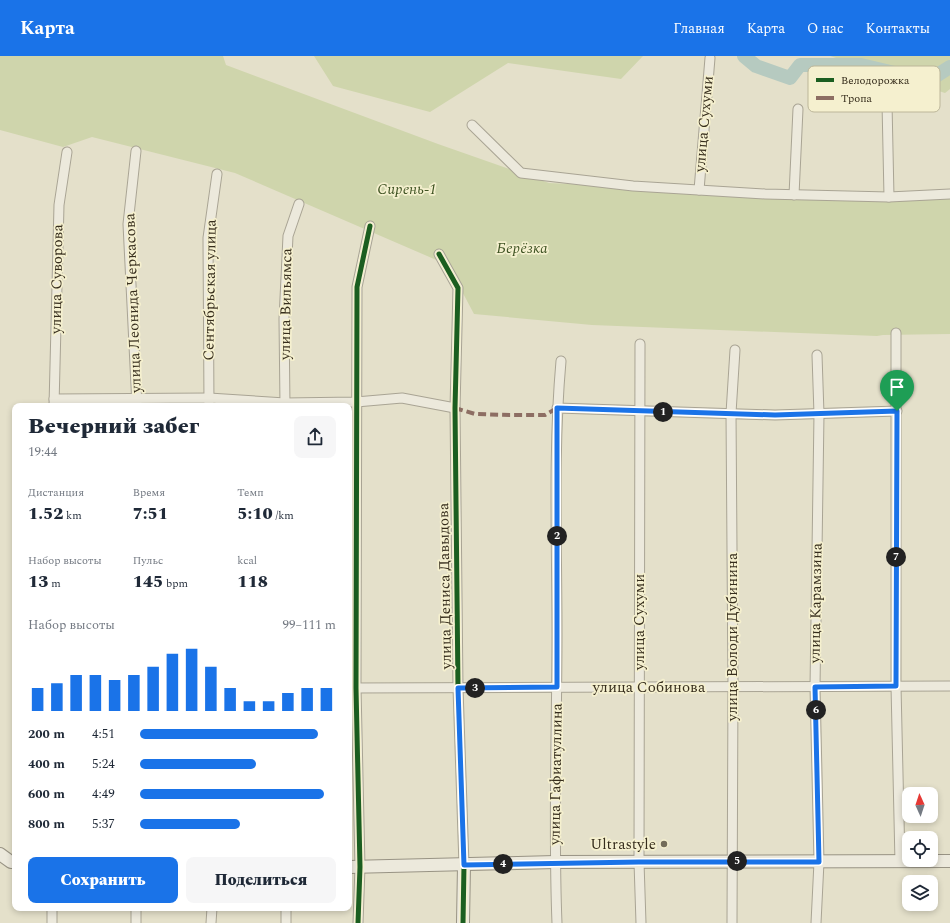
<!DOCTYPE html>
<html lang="ru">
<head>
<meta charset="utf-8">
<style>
	body { margin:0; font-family:Spectral,serif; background:#f6f6f7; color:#1f2937; height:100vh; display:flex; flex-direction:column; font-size:15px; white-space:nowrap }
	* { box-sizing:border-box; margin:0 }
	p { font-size:13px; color:#747a83 }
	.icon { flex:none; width:22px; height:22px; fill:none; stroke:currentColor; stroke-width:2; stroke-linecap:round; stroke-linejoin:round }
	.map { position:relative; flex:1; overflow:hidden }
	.panel { position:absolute; left:12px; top:347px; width:340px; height:508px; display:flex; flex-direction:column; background:#fff; border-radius:8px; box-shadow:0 2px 6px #0003 }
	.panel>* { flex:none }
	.needle { width:26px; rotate:357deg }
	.fabs { position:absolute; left:902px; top:731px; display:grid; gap:8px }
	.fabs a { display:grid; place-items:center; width:36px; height:36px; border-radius:8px; background:#fff; box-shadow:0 2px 6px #0003; font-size:20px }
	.pin { position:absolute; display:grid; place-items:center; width:34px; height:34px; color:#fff; margin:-41px -17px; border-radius:50% 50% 50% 0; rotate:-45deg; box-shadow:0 0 4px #0007 }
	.pin .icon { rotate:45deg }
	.km { position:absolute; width:20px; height:20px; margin:-10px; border-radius:50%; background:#222; color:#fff; font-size:11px; line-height:20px; text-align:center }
	.round { display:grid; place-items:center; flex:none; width:42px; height:42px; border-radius:8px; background:#f6f6f7 }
	.head { display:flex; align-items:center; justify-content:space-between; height:68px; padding:0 16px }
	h1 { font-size:22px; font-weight:800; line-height:30px }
	.stats { display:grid; grid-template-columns:repeat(3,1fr); gap:6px; height:68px; padding:4px 16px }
	.stats div { display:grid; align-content:center }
	.stats b { font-size:17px; font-weight:800 }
	.stats small { font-size:11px; font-weight:400 }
	.stats p { font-size:11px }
	.chart { height:112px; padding:8px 16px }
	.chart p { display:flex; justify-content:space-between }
	.chart svg { width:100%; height:72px; margin-top:4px; stroke:#1a73e8; stroke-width:6 }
	.cta { display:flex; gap:8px; margin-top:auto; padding:8px 16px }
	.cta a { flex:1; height:46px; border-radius:8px; background:#1a73e8; color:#fff; font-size:16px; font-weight:800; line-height:46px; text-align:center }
	.cta a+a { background:#f6f6f7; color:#1f2937 }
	ul { padding:0 16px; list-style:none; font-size:13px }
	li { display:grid; grid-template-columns:64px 48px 1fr; align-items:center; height:30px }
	li i { height:10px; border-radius:5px; background:#1a73e8 }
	header { display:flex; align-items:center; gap:24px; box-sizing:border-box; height:56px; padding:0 20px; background:#1a73e8; color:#fff }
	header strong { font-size:19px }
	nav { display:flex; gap:22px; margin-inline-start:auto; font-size:14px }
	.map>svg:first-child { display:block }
	.green { fill:#cfd5ac }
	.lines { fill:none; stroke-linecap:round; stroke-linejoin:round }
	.river { stroke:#b6cac0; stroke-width:14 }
	.street-casing { stroke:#a9a494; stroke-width:11 }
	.secondary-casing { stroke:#989384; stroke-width:14 }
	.street { stroke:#ece9dc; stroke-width:9 }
	.secondary { stroke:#ece9dc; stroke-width:12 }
	.quiet { stroke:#8d6e63; stroke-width:4; stroke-dasharray:8 4; stroke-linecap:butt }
	.cycleway-casing { stroke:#f5f0cf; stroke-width:8 }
	.cycleway { stroke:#1b5e20; stroke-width:5 }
	.route-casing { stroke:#fff; stroke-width:8 }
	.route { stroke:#1a73e8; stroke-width:5 }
	.poi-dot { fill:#736c59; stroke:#f5f0cf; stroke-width:1.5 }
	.labels { text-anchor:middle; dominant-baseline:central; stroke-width:3.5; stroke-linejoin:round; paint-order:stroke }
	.street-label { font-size:15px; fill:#362d1c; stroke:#f5f0cf }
	.park-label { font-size:15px; font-style:italic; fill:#3f5323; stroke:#f5f0cf }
	.poi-label { font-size:15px; fill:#362d1c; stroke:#f5f0cf; text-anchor:end }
	.key { fill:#f5f0cf; stroke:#bcb699; stroke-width:1 }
	.key-label { font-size:11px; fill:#362d1c }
</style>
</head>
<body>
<header>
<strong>Карта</strong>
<nav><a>Главная</a><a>Карта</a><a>О нас</a><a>Контакты</a></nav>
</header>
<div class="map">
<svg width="950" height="867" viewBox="0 0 950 867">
	<rect width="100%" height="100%" fill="#e4e0ca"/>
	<g class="green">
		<polygon points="0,0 223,0 226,9 438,88 549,127 858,142 950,143 950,278 883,279 877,280 592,269 474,258 448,209 235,117 92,81 63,91 0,74"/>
		<polygon points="314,0 643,0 621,23 508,7 430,56 333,30"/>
		<polygon points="830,0 950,0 950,33 945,37"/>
	</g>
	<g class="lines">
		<polyline class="river" points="744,0 756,10 790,22 800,9 861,9 928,25 950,11"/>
		<g class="street-casing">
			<g id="street">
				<polyline points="887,47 889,141"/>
				<polyline points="472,69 521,117 633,130 765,138 889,141 950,138"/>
				<polyline points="136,95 128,168 137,350"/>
				<polyline points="699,134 710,2"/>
				<polyline points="794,139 798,53"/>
				<polyline points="439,198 458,232 455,352 458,632 464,809"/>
				<polyline points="896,277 896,630 900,806"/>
				<polyline points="640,288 639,806 641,867"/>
				<polyline points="54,343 209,342 285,347 356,346 402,342 455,352"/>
				<polyline points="54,350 59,149 67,96"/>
				<polyline points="209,350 208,182 217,118"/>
				<polyline points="285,350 284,263 288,180 299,148"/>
				<polyline points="557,352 775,359 897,355"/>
				<polyline points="349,632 950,630"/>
				<polyline points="52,867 52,852"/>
				<polyline points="136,867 136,852"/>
				<polyline points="211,867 212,852"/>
				<polyline points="286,867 286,852"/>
				<polyline points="358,867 360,811 356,632 357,231 370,170"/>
				<path d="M557,867c-4,-97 0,-193 0,-290 0,-91 -4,-182 4,-272"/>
				<polyline points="732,867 733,631 731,357 735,294"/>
				<polyline points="816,867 819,806 815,631 819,358 817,299"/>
			</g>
		</g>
		<g class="secondary-casing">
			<g id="secondary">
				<polyline points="0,798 11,806 15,806"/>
				<polyline points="349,811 555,806 950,805"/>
				<polyline points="463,867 464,809"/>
			</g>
		</g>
		<use href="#street" class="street"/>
		<use href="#secondary" class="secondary"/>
		<polyline class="quiet" points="455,352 475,358 510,359 545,359 557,352"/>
		<g class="cycleway-casing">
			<g id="cycleway">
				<polyline points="439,198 458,232 455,352 458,632 464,809 463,867"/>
				<polyline points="358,867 360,811 356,632 357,231 370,170"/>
			</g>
		</g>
		<use href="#cycleway" class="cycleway"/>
	</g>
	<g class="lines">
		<g class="route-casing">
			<polygon id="route" points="557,352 775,359 897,355 896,630 815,631 819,806 639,806 464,809 458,632 557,631"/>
		</g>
		<use href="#route" class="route"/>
	</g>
	<circle class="poi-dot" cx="664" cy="788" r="4"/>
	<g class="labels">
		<g class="street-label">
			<text transform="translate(704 68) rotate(-85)">улица Сухуми</text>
			<text transform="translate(57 223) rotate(-89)">улица Суворова</text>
			<text transform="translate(210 234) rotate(-89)">Сентябрьская улица</text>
			<text transform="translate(133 247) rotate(-92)">улица Леонида Черкасова</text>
			<text transform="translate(286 248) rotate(-89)">улица Вильямса</text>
			<text transform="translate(445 530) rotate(-91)">улица Дениса Давыдова</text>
			<text transform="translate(816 547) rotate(-89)">улица Карамзина</text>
			<text transform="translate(639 566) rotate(-90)">улица Сухуми</text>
			<text transform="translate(732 581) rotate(-90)">улица Володи Дубинина</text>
			<text x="649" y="631">улица Собинова</text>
			<text transform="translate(556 718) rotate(-89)">улица Гафиатуллина</text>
		</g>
		<g class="park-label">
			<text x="407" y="133">Сирень-1</text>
			<text x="522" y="192">Берёзка</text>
		</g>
		<g class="poi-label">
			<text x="656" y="788">Ultrastyle</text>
		</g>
	</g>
	<rect x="808" y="10" width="132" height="46" rx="6" class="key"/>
	<rect x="816" y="22" width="18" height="4" fill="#1b5e20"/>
	<rect x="816" y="40" width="18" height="4" fill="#8d6e63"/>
	<g class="key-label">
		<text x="841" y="28">Велодорожка</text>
		<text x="841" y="46">Тропа</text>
	</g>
</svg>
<div class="fabs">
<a><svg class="needle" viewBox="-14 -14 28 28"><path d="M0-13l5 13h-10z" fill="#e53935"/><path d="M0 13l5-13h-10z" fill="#747a83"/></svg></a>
<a><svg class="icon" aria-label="locate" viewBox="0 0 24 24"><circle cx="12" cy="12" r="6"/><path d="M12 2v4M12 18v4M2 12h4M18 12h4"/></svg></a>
<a><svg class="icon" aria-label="layers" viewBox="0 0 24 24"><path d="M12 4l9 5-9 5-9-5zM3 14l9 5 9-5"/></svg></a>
</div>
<div class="pin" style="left:897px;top:355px;background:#1e9e55"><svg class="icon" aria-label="arrive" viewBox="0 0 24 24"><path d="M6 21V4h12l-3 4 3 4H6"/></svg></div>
<b class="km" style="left:663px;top:356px">1</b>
<b class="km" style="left:557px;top:480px">2</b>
<b class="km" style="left:475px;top:632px">3</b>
<b class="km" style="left:503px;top:808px">4</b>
<b class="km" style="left:737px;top:805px">5</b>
<b class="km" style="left:816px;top:654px">6</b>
<b class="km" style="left:896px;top:501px">7</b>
<section class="panel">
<div class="head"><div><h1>Вечерний забег</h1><p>19:44</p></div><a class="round"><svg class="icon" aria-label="share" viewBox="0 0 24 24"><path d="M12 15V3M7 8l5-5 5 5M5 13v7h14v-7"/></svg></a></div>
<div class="stats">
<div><p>Дистанция</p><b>1.52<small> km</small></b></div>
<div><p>Время</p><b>7:51</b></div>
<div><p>Темп</p><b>5:10<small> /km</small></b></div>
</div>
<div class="stats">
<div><p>Набор высоты</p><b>13<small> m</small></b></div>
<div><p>Пульс</p><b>145<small> bpm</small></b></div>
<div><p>kcal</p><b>118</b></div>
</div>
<div class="chart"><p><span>Набор высоты</span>99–111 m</p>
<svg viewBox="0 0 160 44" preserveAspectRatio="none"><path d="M5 44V30M15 44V27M25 44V22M35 44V22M45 44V25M55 44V22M65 44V17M75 44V9M85 44V6M95 44V17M105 44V30M115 44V38M125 44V38M135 44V33M145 44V30M155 44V30"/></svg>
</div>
<ul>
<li><b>200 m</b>4:51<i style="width:91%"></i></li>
<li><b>400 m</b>5:24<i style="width:59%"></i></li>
<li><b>600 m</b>4:49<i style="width:94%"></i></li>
<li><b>800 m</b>5:37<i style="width:51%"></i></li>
</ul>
<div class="cta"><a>Сохранить</a><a>Поделиться</a></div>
</section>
</div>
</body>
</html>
